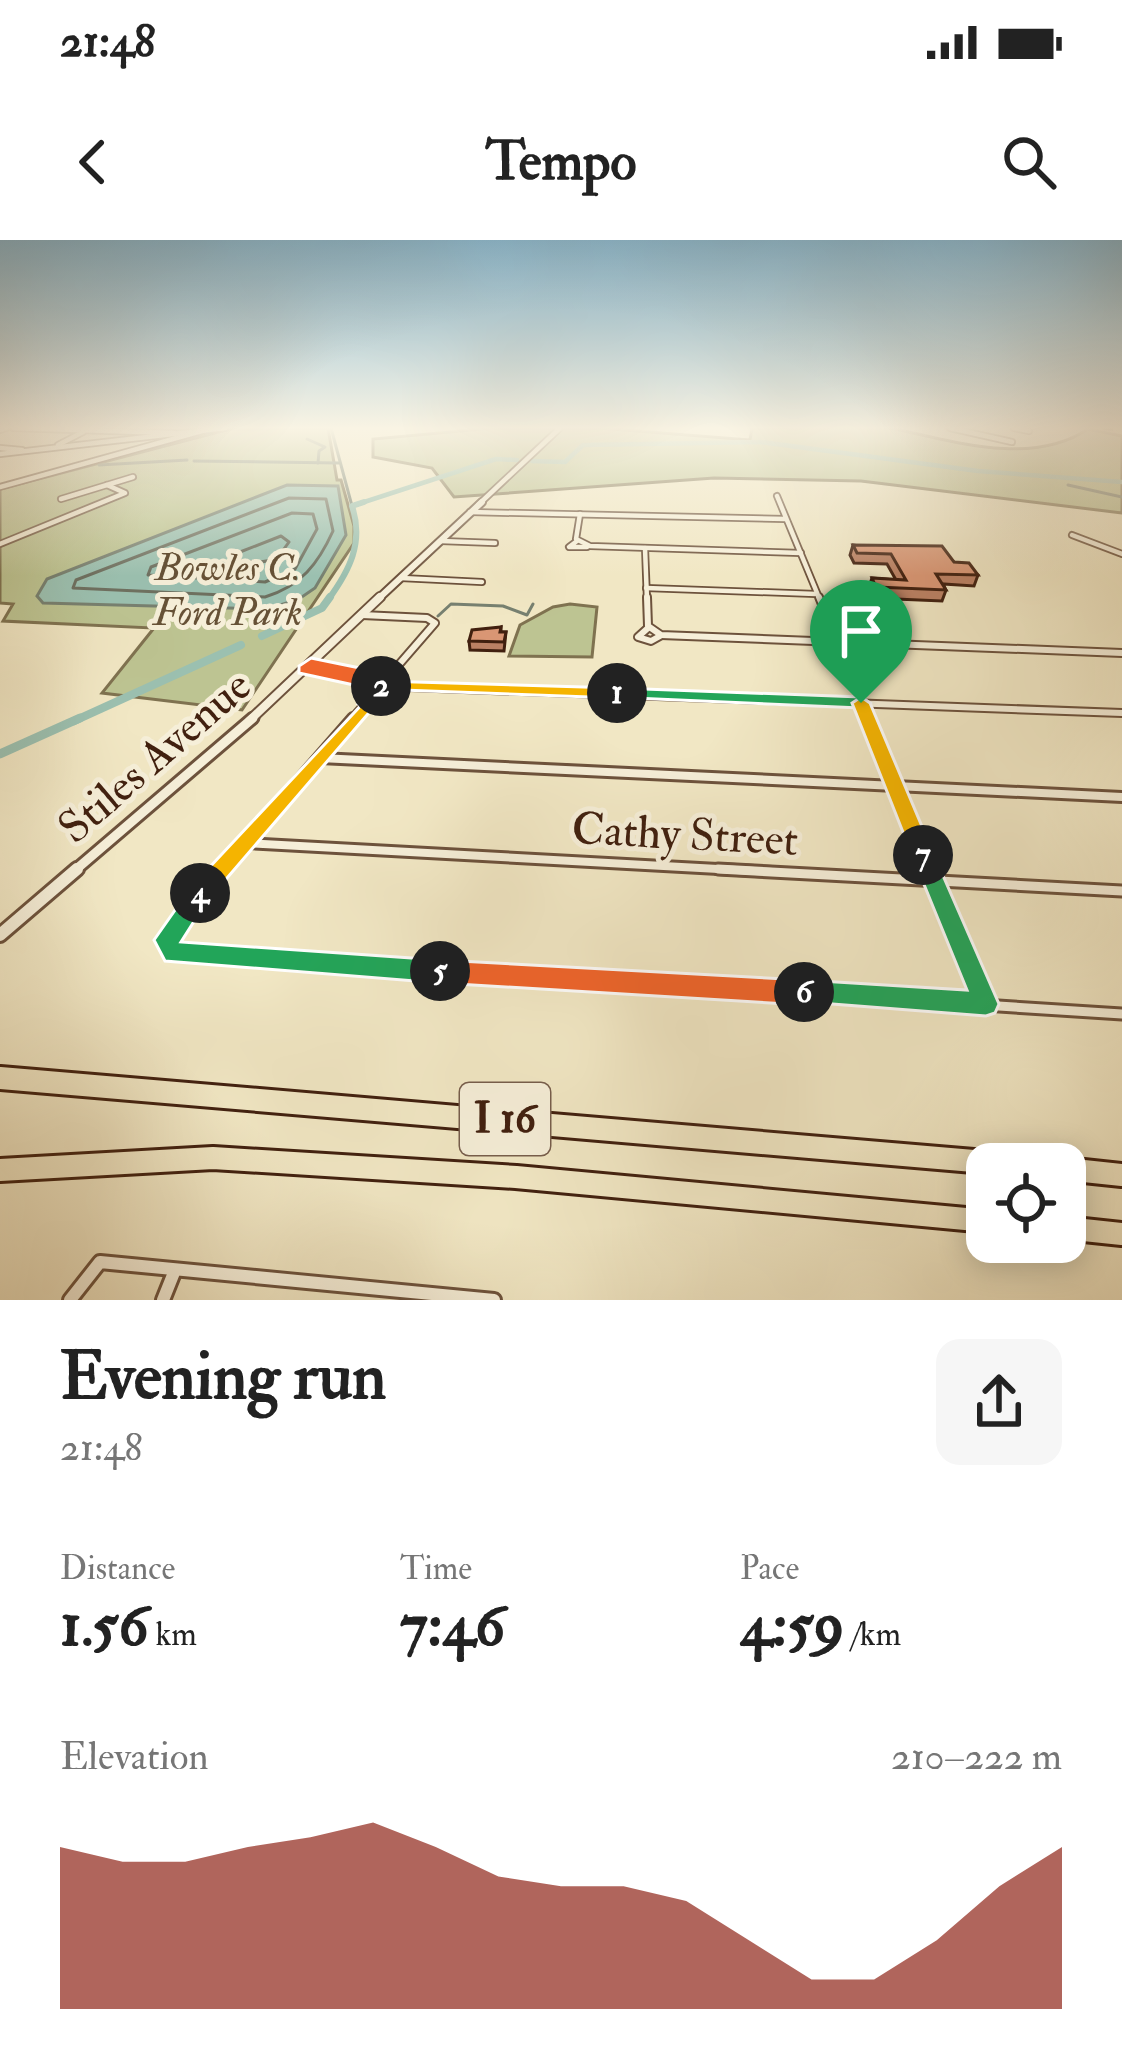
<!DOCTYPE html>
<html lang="en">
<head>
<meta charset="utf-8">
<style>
	body { margin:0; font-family:"IM FELL Double Pica",serif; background:#f6f6f6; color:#222; height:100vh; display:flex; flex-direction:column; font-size:45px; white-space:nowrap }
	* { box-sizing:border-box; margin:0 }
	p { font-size:39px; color:#767676 }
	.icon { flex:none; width:66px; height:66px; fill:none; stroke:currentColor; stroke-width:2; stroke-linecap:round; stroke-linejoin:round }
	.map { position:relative; height:1060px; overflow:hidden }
	.details { display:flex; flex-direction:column; background:#fff; flex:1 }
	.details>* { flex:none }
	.buttons { position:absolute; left:966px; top:903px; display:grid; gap:24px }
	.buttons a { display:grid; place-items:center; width:120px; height:120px; border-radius:24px; background:#fff; box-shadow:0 6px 30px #0003; font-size:60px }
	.pin { position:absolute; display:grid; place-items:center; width:102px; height:102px; color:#fff; margin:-123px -51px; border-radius:50% 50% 50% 0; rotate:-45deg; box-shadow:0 0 12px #0007 }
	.pin .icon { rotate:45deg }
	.km { position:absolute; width:60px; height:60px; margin:-30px; border-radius:50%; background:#222; color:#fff; font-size:33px; line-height:60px; text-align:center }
	.round { display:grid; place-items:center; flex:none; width:126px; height:126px; border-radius:24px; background:#f6f6f6 }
	.headline { display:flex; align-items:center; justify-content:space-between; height:204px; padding:0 60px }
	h1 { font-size:66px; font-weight:700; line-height:90px }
	.metrics { display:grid; grid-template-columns:repeat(3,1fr); gap:18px; height:204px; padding:12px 60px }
	.metrics div { display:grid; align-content:center }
	.metrics b { font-size:60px; font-weight:700 }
	.metrics small { font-size:33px; font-weight:400 }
	.metrics p { font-size:33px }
	.chart { height:336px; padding:24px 60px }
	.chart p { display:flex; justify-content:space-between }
	.chart svg { width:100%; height:216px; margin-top:12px; fill:#8f2418; opacity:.7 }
	.status { display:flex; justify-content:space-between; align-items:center; height:84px; padding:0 60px; background:#fff; direction:ltr }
	.status svg { height:33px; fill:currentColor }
	header { display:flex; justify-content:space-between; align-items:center; height:156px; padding:0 60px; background:#fff; font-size:54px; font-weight:700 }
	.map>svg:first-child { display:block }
	.green { fill:#bdc492; stroke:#7f7250; stroke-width:3 }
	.water { fill:#9bc0b0; stroke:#778070; stroke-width:3 }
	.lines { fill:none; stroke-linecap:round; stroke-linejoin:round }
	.shore { stroke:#6e7060; stroke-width:3 }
	.stream { stroke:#778070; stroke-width:3 }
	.canal-far3 { stroke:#9bc0b0; stroke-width:4.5 }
	.canal-far2 { stroke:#9bc0b0; stroke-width:6 }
	.canal-far1 { stroke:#9bc0b0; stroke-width:8 }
	.canal { stroke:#9bc0b0; stroke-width:9 }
	.minor-far4-casing { stroke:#6d523c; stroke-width:8 }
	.minor-far3-casing { stroke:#6d523c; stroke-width:10 }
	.minor-far2-casing { stroke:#6d523c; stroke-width:14 }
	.minor-far1-casing { stroke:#6d523c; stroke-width:15 }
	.minor-casing { stroke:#6d523c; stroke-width:18 }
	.tertiary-far4-casing { stroke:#6d523c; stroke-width:8 }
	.tertiary-far3-casing { stroke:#6d523c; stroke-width:10 }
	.tertiary-far2-casing { stroke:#6d523c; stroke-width:12 }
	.tertiary-far1-casing { stroke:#6d523c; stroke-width:15 }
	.tertiary-casing { stroke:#6d523c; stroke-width:18 }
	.motorway-casing { stroke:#41200f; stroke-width:28 }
	.minor-far4 { stroke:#f6efd9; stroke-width:4.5 }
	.minor-far3 { stroke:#f6efd9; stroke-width:6 }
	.minor-far2 { stroke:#f6efd9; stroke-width:8 }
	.minor-far1 { stroke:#f6efd9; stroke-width:9 }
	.minor { stroke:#f6efd9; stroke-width:12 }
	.tertiary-far4 { stroke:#f6efd9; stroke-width:4.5 }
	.tertiary-far3 { stroke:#f6efd9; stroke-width:6 }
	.tertiary-far2 { stroke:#f6efd9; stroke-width:8 }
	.tertiary-far1 { stroke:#f6efd9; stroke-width:9 }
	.tertiary { stroke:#f6efd9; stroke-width:12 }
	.motorway { stroke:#f1e7c4; stroke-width:22 }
	.rail { stroke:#41200f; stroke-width:3; stroke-dasharray:10 10; stroke-linecap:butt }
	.wall { fill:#bb8164; stroke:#41200f; stroke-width:3 }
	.building { fill:#d99674; stroke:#41200f; stroke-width:3 }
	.split-1 { fill:#22a559; stroke:#fff; stroke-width:3 }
	.split-2 { fill:#f5b400; stroke:#fff; stroke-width:3 }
	.split-3 { fill:#f0652b; stroke:#fff; stroke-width:3 }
	.split-4 { fill:#f5b400; stroke:#fff; stroke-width:3 }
	.split-5 { fill:#22a559; stroke:#fff; stroke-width:3 }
	.split-6 { fill:#f0652b; stroke:#fff; stroke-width:3 }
	.split-7 { fill:#22a559; stroke:#fff; stroke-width:3 }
	.split-8 { fill:#f5b400; stroke:#fff; stroke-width:3 }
	.labels { text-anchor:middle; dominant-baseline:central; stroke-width:10; stroke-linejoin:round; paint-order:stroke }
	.far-park-label { font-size:39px; font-style:italic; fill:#665136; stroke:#f6efd9 }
	.shield { fill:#f6efd9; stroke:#775e4c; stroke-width:3 }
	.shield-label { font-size:42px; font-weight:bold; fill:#41200f }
	.street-label { font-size:45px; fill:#41200f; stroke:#f6efd9 }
</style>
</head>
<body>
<div class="status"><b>21:48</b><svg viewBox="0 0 49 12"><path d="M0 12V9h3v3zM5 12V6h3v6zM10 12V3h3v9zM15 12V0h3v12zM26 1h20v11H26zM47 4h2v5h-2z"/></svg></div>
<header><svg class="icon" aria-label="back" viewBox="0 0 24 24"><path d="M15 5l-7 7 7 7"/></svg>Tempo<svg class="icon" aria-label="search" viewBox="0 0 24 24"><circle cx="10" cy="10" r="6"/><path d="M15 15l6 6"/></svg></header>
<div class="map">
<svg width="1122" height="1060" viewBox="0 0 1122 1060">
	<rect width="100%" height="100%" fill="#f1e7c4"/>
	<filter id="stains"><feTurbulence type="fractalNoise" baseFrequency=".00167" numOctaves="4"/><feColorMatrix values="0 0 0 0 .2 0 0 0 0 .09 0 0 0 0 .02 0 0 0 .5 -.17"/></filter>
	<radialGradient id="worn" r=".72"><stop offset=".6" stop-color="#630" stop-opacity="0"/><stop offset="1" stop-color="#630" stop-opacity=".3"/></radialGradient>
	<g class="green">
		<polygon points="328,188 337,240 341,240 354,286 354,303 242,470 102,453 154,388 3,381 13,364 0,363 0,249 230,189"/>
		<path d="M493,188h106l151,12 2,-12c38,0 104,-8 139,0 61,13 141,39 197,1l34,7v77l-261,-32 -147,-3 -260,19 -22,-29 -59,-11v-18z"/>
		<polygon points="570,364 597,367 592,417 509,416 520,385 553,367"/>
	</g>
	<polygon class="water" points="287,245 338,246 346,295 315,348 299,359 268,369 43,363 37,356 47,339"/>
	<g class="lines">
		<g class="shore">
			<path d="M289,258l37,1 7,32c-15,33 -32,55 -68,66l-192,-9 3,-8z"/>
			<polygon points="292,273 313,274 317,289 295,329 265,342 148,335 151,327"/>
			<path d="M281,296l8,6c-14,22 -26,22 -51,18l2,-8z"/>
		</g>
		<g class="stream">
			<polyline points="331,188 352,266"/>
			<polyline points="307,199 325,207 319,211 318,223"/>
			<polyline points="194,221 339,223"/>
			<polyline points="99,225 187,220"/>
			<polyline points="1068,245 1122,257"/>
			<polyline points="438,376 451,364 503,366 527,375 533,364"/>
		</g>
		<g class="canal-far3">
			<polyline points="532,221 565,222 583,205 761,202 978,231 1122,242"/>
			<polyline points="355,265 496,219 517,220"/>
		</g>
		<path class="canal-far2" d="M328,360c22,-30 36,-58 24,-94l12,-4"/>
		<g class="canal-far1">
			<polyline points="262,396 322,368 330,357"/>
			<polyline points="74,481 241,405"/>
		</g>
		<polyline class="canal" points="0,514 80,478"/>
		<g class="minor-far4-casing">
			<g id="minor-far4">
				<polyline points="13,188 174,193"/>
				<polyline points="950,188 1012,202"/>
				<polyline points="1014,188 1029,191"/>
				<polyline points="0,190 6,188"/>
				<polyline points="58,205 83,192"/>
				<polyline points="0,208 22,210"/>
				<polyline points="0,247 209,189"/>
				<polyline points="777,256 820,360"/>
				<polyline points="61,259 133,237"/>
				<polyline points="470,272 785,279"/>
				<polyline points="580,274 576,299 590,306 801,313"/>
				<polyline points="1072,295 1122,314"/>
				<polyline points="441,301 495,303"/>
				<polyline points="577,301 569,307 587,307"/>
				<polyline points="0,304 125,253 107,245"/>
				<polyline points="645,308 647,360"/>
				<polyline points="401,338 482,342"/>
				<polyline points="646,348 816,354"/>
			</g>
		</g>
		<g class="minor-far3-casing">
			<g id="minor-far3">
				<polyline points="647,357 648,386 661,395 1122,413"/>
				<polyline points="819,357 869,481"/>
				<polyline points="648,388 638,397 651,401 660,396"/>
				<polyline points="311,423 388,439"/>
				<polyline points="305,430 383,446 1122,473"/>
				<polyline points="350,481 435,383 427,378 362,375"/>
			</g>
		</g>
		<g class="minor-far2-casing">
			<g id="minor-far2">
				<polyline points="868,478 931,632"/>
				<polyline points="320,518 1122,557"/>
				<polyline points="247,603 772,632"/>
				<polyline points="219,632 353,478"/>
			</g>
		</g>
		<g class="minor-far1-casing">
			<g id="minor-far1">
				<polyline points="221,629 176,681 166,700 174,713 1122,774"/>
				<polyline points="718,629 1122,651"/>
				<polyline points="930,629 985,764"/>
			</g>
		</g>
		<g class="minor-casing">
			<g id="minor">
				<polyline points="70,1060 100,1022 494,1060"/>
				<polyline points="163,1060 175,1030"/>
			</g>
		</g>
		<g class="tertiary-far4-casing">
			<g id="tertiary-far4">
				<polyline points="0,214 225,188"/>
				<polyline points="478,265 560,188"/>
			</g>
		</g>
		<g class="tertiary-far3-casing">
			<polyline id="tertiary-far3" points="377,360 482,262"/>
		</g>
		<g class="tertiary-far2-casing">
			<polyline id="tertiary-far2" points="249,481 380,357"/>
		</g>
		<g class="tertiary-far1-casing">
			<polyline id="tertiary-far1" points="73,632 253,478"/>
		</g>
		<g class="tertiary-casing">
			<polyline id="tertiary" points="0,695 77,629"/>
		</g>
		<g class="motorway-casing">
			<g id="motorway">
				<polyline points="0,838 1009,924"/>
				<polyline points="1065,929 1122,935"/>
				<polyline points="0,930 213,918 516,937 987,981"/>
				<polyline points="1065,988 1122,994"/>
			</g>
		</g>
		<use href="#minor-far4" class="minor-far4"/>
		<use href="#minor-far3" class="minor-far3"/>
		<use href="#minor-far2" class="minor-far2"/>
		<use href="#minor-far1" class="minor-far1"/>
		<use href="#minor" class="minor"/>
		<use href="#tertiary-far4" class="tertiary-far4"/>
		<use href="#tertiary-far3" class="tertiary-far3"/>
		<use href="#tertiary-far2" class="tertiary-far2"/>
		<use href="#tertiary-far1" class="tertiary-far1"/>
		<use href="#tertiary" class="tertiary"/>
		<use href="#motorway" class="motorway"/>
		<polyline class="rail" points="1103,188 1122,191"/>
	</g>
	<g class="wall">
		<polygon points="853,305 954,322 978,335 974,346 943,344 946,350 942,361 872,358 868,349 872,338 896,340 887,324 854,323 850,315"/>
		<polygon points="501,387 501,392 506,392 504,411 470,410 469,401"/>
	</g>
	<g class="building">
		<polygon points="853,305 942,306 954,322 969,323 978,335 936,334 946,350 876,347 872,338 906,340 891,314 857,313"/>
		<polygon points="501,387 500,392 506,392 504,402 469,401 472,390"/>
	</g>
	<linearGradient id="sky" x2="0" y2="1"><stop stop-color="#89b9d2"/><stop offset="0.56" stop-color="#f9f4e4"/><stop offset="1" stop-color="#f9f4e4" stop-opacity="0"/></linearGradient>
	<rect width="1122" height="336" fill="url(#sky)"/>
	<polygon class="split-1" points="617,448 861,457 870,463 861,468 611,457 609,453"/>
	<polygon class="split-2" points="381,441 617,448 626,453 617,458 375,449 375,442"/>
	<polygon class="split-3" points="311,418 389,434 398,439 367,470 358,464 372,449 299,433 299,426"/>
	<polygon class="split-4" points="367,459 376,464 373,468 209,659 192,659 192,646"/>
	<polygon class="split-5" points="200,643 212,653 181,702 440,720 453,731 440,743 165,721 154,700 192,646"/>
	<polygon class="split-6" points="440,720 804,740 813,744 817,752 813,761 804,765 440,743 427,731"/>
	<polygon class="split-7" points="923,606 934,615 999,764 995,773 986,776 794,761 790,752 794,744 804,740 967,750 912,615"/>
	<polygon class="split-8" points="861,457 870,463 934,615 931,621 915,621 912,615 852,463"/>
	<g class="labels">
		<g class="far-park-label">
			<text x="228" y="327">Bowles C.<tspan x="228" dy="45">Ford Park</tspan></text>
		</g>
		<rect class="shield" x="460" y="843" width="90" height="72" rx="9"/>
		<g class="shield-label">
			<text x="505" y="879">I 16</text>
		</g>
		<g class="street-label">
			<text transform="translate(155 517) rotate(-41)">Stiles Avenue</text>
			<text transform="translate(685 595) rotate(3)">Cathy Street</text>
		</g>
	</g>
	<rect width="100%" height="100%" filter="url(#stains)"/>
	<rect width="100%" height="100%" fill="url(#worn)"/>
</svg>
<div class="buttons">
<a><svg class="icon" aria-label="locate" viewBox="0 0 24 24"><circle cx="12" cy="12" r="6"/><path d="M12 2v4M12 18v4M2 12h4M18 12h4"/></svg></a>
</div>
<div class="pin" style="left:861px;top:463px;background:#1e9e55"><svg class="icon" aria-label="arrive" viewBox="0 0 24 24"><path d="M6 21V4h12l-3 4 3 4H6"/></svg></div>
<b class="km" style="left:617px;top:453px">1</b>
<b class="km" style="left:381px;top:446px">2</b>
<b class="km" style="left:200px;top:653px">4</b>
<b class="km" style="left:440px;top:731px">5</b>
<b class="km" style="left:804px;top:752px">6</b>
<b class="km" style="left:923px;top:615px">7</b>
</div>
<section class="details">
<div class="headline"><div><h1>Evening run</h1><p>21:48</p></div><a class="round"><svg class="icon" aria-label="share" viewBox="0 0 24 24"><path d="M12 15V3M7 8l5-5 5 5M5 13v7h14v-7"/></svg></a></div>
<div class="metrics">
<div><p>Distance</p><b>1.56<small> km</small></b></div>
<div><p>Time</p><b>7:46</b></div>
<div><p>Pace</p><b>4:59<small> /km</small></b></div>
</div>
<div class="chart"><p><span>Elevation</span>210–222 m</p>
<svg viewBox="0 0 160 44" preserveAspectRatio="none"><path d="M0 44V11L10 14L20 14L30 11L40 9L50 6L60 11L70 17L80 19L90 19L100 22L110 30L120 38L130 38L140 30L150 19L160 11V44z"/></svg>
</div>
</section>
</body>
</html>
